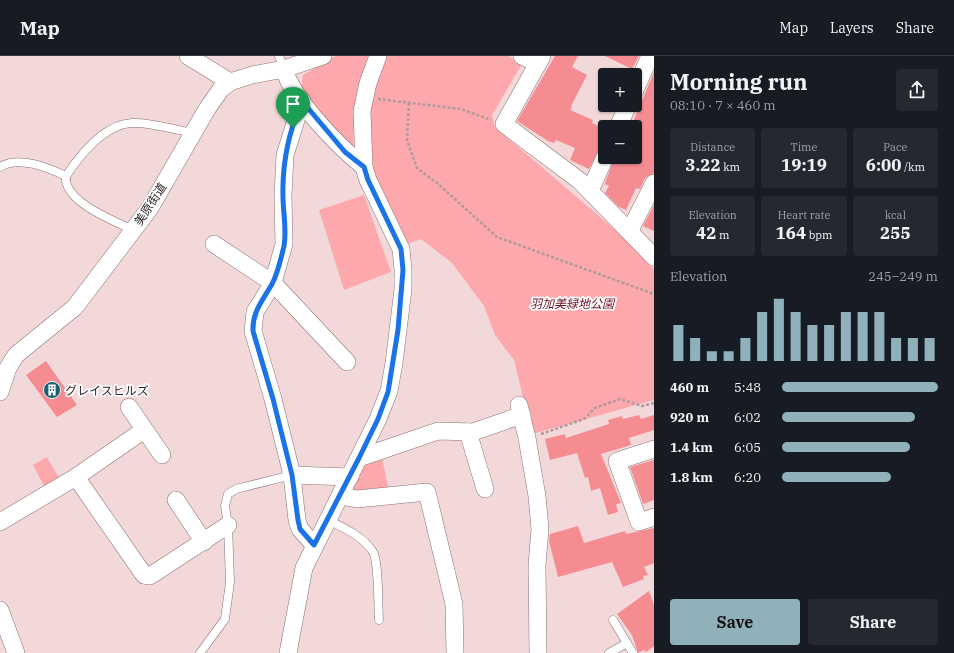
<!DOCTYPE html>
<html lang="en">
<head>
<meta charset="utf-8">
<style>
	body { margin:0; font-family:"IBM Plex Serif","Noto Sans JP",serif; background:#242831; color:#f1f3f6; height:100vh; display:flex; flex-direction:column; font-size:15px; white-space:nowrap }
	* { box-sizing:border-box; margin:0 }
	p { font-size:13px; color:#9ea1a6 }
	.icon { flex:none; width:22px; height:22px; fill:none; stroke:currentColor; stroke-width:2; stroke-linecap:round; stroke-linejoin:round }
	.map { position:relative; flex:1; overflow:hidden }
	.details { display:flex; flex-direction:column; background:#171b24; width:300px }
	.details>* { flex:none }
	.fabs { position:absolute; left:598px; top:12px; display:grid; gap:8px }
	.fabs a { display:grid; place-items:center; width:44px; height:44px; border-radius:4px; background:#171b24; box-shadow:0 1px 3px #0004; font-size:20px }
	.pin { position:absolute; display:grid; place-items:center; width:34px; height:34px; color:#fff; margin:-41px -17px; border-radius:50% 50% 50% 0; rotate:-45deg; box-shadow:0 0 4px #0007 }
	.pin .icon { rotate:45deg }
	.round { display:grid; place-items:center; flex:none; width:42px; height:42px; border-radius:4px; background:#242831 }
	.summary { display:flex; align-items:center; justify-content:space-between; height:68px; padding:0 16px }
	h1 { font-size:22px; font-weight:700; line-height:30px }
	.figures { display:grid; grid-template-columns:repeat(3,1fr); gap:6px; height:68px; padding:4px 16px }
	.figures div { display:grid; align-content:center; border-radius:4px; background:#242831; text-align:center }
	.figures b { font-size:17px; font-weight:700 }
	.figures small { font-size:11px; font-weight:400 }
	.figures p { font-size:11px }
	.chart { height:112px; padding:8px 16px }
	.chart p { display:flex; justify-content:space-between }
	.chart svg { width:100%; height:72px; margin-top:4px; stroke:#90b1ba; stroke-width:6 }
	.button { display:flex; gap:8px; margin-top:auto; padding:8px 16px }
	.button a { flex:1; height:46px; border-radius:4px; background:#90b1ba; color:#111; font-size:16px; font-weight:700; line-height:46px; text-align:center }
	.button a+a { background:#242831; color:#f1f3f6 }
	ul { padding:0 16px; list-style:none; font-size:13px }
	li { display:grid; grid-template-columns:64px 48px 1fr; align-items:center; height:30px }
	li i { height:10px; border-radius:5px; background:#90b1ba }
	header { display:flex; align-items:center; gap:24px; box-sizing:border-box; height:56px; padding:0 20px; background:#171b24; border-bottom:1px solid #363941 }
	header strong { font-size:19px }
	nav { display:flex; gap:22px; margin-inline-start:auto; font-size:14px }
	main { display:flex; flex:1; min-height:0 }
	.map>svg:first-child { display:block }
	.green { fill:#fda8ac }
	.building { fill:#f48c92 }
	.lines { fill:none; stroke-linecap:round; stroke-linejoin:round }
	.service-casing { stroke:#897172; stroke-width:9 }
	.minor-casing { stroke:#897172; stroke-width:18 }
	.path { stroke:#b09b9c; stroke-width:2.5; stroke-dasharray:3 2; stroke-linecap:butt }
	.service { stroke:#fff; stroke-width:8 }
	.minor { stroke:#fff; stroke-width:17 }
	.route-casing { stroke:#fff; stroke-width:8 }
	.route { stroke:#1a73e8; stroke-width:5 }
	.labels { text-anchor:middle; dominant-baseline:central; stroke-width:3.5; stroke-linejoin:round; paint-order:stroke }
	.street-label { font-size:12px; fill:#281f1f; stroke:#fff }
	.park-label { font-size:12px; font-style:italic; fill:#6b0d21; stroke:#fff }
	.poi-label { font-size:12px; fill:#281f1f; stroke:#fff; text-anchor:start }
</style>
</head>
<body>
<header>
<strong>Map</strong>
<nav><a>Map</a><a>Layers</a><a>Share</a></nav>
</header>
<main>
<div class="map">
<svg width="654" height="597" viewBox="0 0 654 597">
	<rect width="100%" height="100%" fill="#f3d8d9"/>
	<g class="green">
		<polygon points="336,0 370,0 355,52 353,94 301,35 303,19"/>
		<polygon points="381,0 508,0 522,8 492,59 495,71 620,178 654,213 654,344 532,378 514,304 495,279 484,250 452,207 421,183 400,190 364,94 371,26"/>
		<polygon points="364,139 391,216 344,234 319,154"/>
		<polygon points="47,401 60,424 45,432 33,409"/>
		<polygon points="382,402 389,435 357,437 352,430 363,408"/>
	</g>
	<g class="building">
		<polygon points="555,0 578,0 572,11 587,19 571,50 572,51 570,54 593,64 592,67 605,73 605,82 589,113 570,104 575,92 556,84 554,87 548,85 517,65"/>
		<polygon points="605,0 639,0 632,13"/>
		<polygon points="654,16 654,117 645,122 640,133 636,132 626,154 619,151 605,137 609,130 605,128 606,124 615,101 635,101 635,71 631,71"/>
		<polygon points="654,149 654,175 643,170"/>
		<polygon points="46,305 77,349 57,361 26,319"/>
		<polygon points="639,359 641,363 654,359 654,374 629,382 631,389 601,398 621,447 616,448 618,456 608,459 600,432 591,435 588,421 585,422 577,397 550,404 545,383 565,378 566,382 609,368 608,364 622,360 623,363"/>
		<polygon points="654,404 654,444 643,448 630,411"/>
		<polygon points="578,470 584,487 625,475 626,478 654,472 654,507 644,511 648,519 643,520 644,523 623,531 612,506 558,521 549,485 550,478"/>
		<polygon points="649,535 654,549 654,590 646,596 644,594 638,597 632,579 617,558"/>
	</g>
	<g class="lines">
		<g class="service-casing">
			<g id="service">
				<polyline points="279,0 284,13"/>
				<path d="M0,111c19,-12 48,1 66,9"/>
				<path d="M133,174c-18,-9 -70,-28 -67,-54 14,-21 39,-52 66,-53 20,-1 42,7 62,10"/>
				<path d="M328,464c16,8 35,16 45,32 6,11 5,54 6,68"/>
				<polyline points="613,564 633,597"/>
				<polyline points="200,597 225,563 230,526 228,469 225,450 228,438 236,433 292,419"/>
				<polyline points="609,597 627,587"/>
			</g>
		</g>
		<g class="minor-casing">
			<g id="minor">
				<polyline points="188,0 230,26"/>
				<polyline points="522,0 538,8"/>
				<polyline points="542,0 504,68 580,125 654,201"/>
				<path d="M284,13c9,31 54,77 80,98"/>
				<polyline points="635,34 650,0"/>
				<polyline points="302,45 285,99 283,140 284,188 273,227 255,256 253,275 273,343 292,419 297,464 300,473 314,489"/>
				<polyline points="618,71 628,49"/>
				<polyline points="590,135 605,101"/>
				<polyline points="629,176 654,127"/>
				<polyline points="214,188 273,227 347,306"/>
				<polyline points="0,336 8,312 16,299 75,251 150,152 207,53 221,33 230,26 252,19 284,13 323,0"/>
				<polyline points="519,349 527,382 537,440 540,473 537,509 538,597"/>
				<polyline points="129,351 162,399"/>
				<polyline points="468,376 485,433"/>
				<polyline points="654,393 617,405 639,466 654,461"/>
				<polyline points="359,402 438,375 473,376 522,359"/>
				<polyline points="292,419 350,421"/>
				<polyline points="76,421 144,519 150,520 228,469"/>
				<polyline points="341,440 357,443 427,436 454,548 455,597"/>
				<polyline points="176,444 204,486"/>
				<polyline points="0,466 76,421 144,374"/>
				<polyline points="0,554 16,597"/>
				<polyline points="288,597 304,512 378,363 389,335 394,307 403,233 403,214 401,193 368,124 364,111 362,55 368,27 378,0"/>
			</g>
		</g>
		<g class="path">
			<polyline points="378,43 461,53 491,64"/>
			<polyline points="409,47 407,84 417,112 437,127 497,181 654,238"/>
			<polyline points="541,378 584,363 595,352 620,343 642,350 654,347"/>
		</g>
		<use href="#service" class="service"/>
		<use href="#minor" class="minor"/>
	</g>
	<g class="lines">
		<g class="route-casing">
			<path id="route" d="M302,45l43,51 19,15 4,13 33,69 2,21 -5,60 -10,62 -10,27 -19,39 -45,87 -14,-16 -2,-9 -6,-45 -19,-76 -20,-68c-1,-19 10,-31 19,-47 6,-11 9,-26 12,-38 3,-16 -1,-34 -1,-49 -1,-33 6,-66 19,-96z"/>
		</g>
		<use href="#route" class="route"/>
	</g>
	<defs>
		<g id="building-disc" transform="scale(0.9)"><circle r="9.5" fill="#1a6171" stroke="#fff"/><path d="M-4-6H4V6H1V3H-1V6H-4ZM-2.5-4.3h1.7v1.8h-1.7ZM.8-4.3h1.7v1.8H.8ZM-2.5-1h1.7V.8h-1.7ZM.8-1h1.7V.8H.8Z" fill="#fff"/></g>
	</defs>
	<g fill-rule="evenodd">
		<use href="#building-disc" x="52" y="334"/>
	</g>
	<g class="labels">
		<g class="street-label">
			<text transform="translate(150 148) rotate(-57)">美原街道</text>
		</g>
		<g class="park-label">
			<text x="572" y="247">羽加美緑地公園</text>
		</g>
		<g class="poi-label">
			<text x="65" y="334">グレイスヒルズ</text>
		</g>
	</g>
</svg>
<div class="fabs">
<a>+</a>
<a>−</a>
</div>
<div class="pin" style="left:293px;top:72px;background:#1e9e55"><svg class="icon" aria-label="arrive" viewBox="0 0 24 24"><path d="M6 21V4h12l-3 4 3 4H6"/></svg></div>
</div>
<section class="details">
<div class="summary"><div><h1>Morning run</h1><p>08:10 · 7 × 460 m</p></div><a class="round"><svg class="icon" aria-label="share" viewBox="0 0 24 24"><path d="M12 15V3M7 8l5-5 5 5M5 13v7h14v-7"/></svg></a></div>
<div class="figures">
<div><p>Distance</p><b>3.22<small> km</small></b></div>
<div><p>Time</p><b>19:19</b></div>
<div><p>Pace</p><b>6:00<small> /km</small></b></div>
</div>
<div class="figures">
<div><p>Elevation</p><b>42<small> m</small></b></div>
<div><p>Heart rate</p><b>164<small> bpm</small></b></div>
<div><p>kcal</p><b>255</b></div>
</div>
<div class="chart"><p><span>Elevation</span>245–249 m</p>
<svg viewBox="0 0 160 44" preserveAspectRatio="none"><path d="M5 44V22M15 44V30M25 44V38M35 44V38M45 44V30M55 44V14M65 44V6M75 44V14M85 44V22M95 44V22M105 44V14M115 44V14M125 44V14M135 44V30M145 44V30M155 44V30"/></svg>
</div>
<ul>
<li><b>460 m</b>5:48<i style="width:100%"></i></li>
<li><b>920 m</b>6:02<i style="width:85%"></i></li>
<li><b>1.4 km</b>6:05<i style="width:82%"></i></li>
<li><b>1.8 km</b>6:20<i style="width:70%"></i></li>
</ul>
<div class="button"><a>Save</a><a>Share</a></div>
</section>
</main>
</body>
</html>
